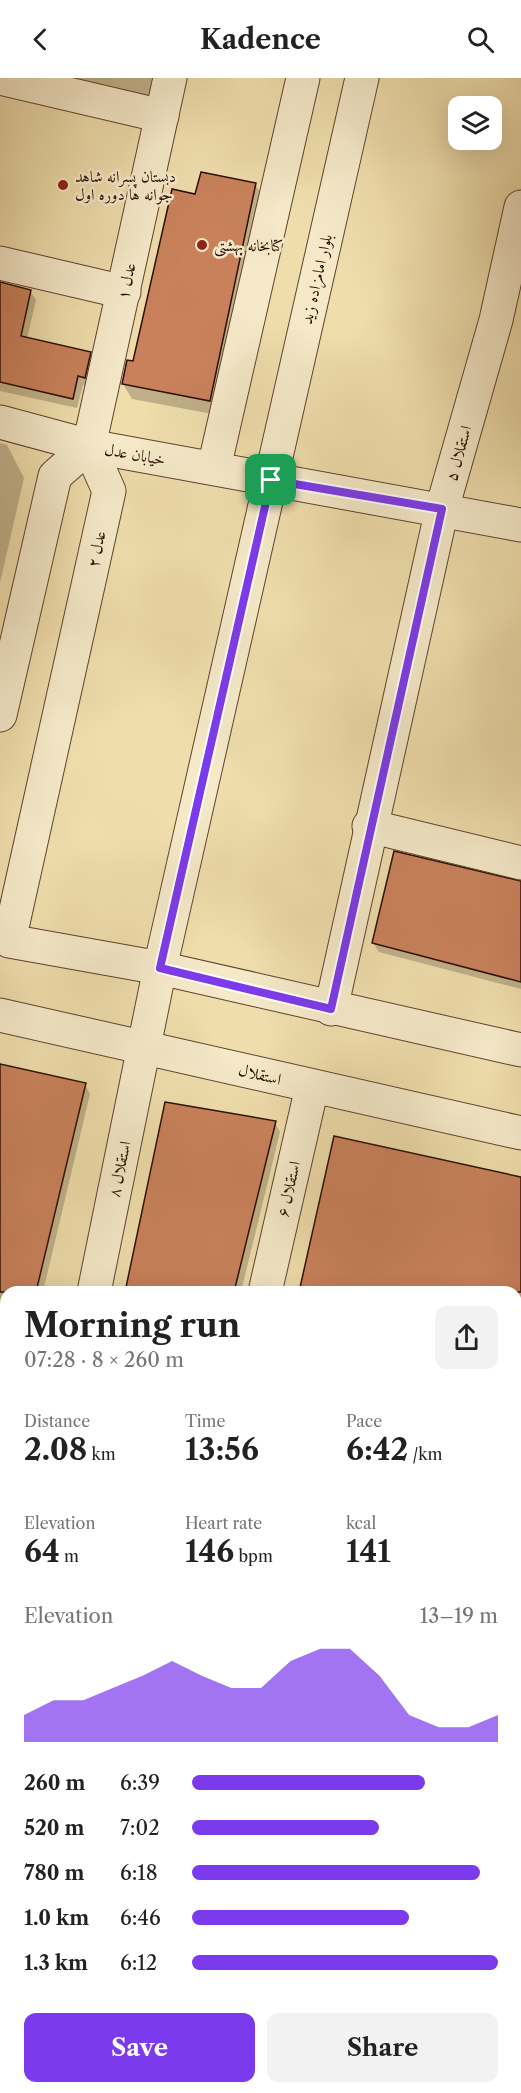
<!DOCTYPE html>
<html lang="en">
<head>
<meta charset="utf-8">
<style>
	body { margin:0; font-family:"Libre Caslon Text",Amiri,serif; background:#f2f2f2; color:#222; height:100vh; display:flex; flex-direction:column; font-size:22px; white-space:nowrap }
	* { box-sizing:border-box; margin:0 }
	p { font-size:20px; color:#767676 }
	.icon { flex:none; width:33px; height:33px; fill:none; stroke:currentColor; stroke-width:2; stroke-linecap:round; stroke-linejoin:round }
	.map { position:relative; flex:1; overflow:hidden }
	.details { position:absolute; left:0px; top:1208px; width:522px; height:808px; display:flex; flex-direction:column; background:#fff; border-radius:18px 18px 0 0; box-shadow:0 6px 24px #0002 }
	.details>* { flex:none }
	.tools { position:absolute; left:448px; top:18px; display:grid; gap:12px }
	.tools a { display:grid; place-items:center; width:54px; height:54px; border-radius:12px; background:#fff; box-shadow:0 6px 24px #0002; font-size:30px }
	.pin { position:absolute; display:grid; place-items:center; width:51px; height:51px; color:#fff; margin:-26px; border-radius:12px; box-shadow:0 3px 9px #0006 }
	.round { display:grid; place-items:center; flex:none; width:63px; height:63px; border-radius:12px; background:#f2f2f2 }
	.overview { display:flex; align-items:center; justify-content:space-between; height:102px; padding:0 24px }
	h1 { font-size:33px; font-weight:700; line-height:45px }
	.figures { display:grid; grid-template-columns:repeat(3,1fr); gap:9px; height:102px; padding:6px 24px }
	.figures div { display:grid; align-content:center }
	.figures b { font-size:30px; font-weight:700 }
	.figures small { font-size:16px; font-weight:400 }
	.figures p { font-size:16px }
	.chart { height:168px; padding:12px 24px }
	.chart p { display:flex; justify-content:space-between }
	.chart svg { width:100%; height:108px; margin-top:6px; fill:#7c3aed; opacity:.7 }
	.action { display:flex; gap:12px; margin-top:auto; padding:12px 24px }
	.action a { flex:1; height:69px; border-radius:12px; background:#7c3aed; color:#fff; font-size:24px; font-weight:700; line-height:69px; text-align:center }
	.action a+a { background:#f2f2f2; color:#222 }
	ul { padding:0 24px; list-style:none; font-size:20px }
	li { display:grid; grid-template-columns:96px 72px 1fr; align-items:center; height:45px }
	li i { height:15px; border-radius:8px; background:#7c3aed }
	header { display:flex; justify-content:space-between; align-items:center; height:78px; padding:0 24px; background:#fff; font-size:27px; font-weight:700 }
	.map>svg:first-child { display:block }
	.green { fill:#b5c28c; stroke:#716848; stroke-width:1.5 }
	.shadow { fill:#0003 }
	.building { fill:#c8815b; stroke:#2d0f04; stroke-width:1.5 }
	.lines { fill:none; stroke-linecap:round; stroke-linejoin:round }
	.minor-casing { stroke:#5e422e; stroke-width:35 }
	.major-casing { stroke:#2d0f04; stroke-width:35 }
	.minor { stroke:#f5e9c9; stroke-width:33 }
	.major { stroke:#efddac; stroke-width:33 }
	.route-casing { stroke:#fff; stroke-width:12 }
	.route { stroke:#7c3aed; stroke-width:8 }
	.poi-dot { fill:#8f2418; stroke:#f5e9c9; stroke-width:2 }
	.labels { text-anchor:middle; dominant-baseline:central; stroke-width:5; stroke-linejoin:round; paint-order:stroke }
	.poi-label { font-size:16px; fill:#2d0f04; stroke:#f5e9c9; text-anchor:start }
	.street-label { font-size:16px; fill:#2d0f04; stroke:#f5e9c9 }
</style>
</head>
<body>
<header><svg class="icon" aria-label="back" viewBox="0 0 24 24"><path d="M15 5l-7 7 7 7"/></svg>Kadence<svg class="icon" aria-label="search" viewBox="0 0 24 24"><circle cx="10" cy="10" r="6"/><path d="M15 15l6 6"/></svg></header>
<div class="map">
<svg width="521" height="2015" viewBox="0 0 521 2015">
	<rect width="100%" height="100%" fill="#efddac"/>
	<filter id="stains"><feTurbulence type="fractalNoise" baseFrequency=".00333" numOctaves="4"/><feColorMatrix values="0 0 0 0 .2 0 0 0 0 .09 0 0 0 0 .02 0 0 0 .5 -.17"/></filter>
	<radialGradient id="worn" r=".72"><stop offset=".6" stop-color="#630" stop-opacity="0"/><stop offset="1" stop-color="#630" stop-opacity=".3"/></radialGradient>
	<polygon class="green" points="0,1498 6,1504 6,1570 0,1566"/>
	<g class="shadow">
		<polygon points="50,0 158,0 152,24"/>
		<polygon points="255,106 264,121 218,337 132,321 123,306 134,285 196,118"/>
		<polygon points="0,206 30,213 36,222 27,261 90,275 95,284 90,308 83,307 77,330 0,313"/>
		<polygon points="0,365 7,367 24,400 0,505"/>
		<polygon points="521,805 521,911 379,874 373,865"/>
		<polygon points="0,988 85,1006 90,1016 43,1214 6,1214 6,1280 0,1276"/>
		<polygon points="275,1045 280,1054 241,1214 127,1214"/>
		<polygon points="521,1102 521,1290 516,1311 516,1214"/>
	</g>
	<g class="building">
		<polygon points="201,94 256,105 210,323 122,306 127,282 133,283 172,111 195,116"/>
		<polygon points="0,204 31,212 21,258 91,274 85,300 78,298 73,321 0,304"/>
		<polygon points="394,773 521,803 521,904 372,865"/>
		<polygon points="0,986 86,1005 36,1214 0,1214"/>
		<polygon points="165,1024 276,1043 234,1214 125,1214"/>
		<polygon points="334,1058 521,1099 521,1214 299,1214"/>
	</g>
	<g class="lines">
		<g class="minor-casing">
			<g id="minor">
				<polyline points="0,0 162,38"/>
				<polyline points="0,185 124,214"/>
				<polyline points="0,344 89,368 521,447"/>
				<polyline points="89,368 109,413 9,863 160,890 521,972"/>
				<polyline points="89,368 170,0"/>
				<polyline points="214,390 303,0"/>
				<polyline points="0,637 55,398 89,368"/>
				<polyline points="369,748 521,785"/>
				<polyline points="331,931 442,431 496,242 521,129"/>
				<polyline points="0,937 521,1055"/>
				<polyline points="94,1214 160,890 362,0"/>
				<polyline points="265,1214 312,1009"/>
				<polyline points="0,1311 6,1316"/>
				<polyline points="516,1387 521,1363"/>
				<polyline points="0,1739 6,1744"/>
				<polyline points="516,1756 521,1760"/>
				<polyline points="320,2010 326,2015"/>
			</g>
		</g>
		<g class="major-casing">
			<g id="major">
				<polyline points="0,1434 6,1439"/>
				<polyline points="0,1610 6,1614"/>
				<polyline points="516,1872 521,1876"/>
				<polyline points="487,2010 493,2015"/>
			</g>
		</g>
		<use href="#minor" class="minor"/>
		<use href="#major" class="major"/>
	</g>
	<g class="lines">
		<g class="route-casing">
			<polygon id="route" points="271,402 442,431 331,931 160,890"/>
		</g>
		<use href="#route" class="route"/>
	</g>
	<g class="poi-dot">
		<circle cx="63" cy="107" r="6"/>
		<circle cx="202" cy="167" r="6"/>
	</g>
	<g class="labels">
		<g class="poi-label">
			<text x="75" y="98">دبستان پسرانه شاهد<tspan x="75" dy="18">جوانه ها دوره اول</tspan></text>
			<text x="214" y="167">کتابخانه بهشتی</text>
		</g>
		<g class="street-label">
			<text transform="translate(316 201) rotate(-77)">بلوار امامزاده زید</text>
			<text transform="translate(126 203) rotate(-78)">عدل ۱</text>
			<text transform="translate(458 375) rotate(-74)">استقلال ۵</text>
			<text transform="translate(135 376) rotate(10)">خیابان عدل</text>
			<text transform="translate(96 471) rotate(-78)">عدل ۲</text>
			<text transform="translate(260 996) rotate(14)">استقلال</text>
			<text transform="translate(119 1091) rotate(-78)">استقلال ۸</text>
			<text transform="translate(288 1111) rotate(-77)">استقلال ۶</text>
		</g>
	</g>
	<rect width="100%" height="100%" filter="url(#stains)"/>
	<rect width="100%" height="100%" fill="url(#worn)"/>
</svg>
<div class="tools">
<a><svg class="icon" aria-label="layers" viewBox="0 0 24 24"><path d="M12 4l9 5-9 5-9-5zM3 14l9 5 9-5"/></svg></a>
</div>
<div class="pin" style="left:271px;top:402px;background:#1e9e55"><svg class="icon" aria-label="arrive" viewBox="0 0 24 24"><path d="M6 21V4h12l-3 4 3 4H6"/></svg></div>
<section class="details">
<div class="overview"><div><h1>Morning run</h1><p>07:28 · 8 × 260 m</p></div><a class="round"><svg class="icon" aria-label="share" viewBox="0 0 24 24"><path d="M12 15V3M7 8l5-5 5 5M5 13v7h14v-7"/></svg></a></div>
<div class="figures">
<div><p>Distance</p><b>2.08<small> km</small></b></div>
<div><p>Time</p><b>13:56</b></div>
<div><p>Pace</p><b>6:42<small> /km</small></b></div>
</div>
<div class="figures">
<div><p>Elevation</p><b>64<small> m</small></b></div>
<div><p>Heart rate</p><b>146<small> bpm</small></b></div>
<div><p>kcal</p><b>141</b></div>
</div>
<div class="chart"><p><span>Elevation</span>13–19 m</p>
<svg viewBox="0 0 160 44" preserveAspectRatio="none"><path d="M0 44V33L10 27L20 27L30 22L40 17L50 11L60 17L70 22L80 22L90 11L100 6L110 6L120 17L130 33L140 38L150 38L160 33V44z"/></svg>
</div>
<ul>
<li><b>260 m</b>6:39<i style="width:76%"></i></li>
<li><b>520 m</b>7:02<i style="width:61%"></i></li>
<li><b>780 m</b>6:18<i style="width:94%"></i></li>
<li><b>1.0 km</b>6:46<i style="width:71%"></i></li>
<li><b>1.3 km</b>6:12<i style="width:100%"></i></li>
</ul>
<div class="action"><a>Save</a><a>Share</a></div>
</section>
</div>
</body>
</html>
